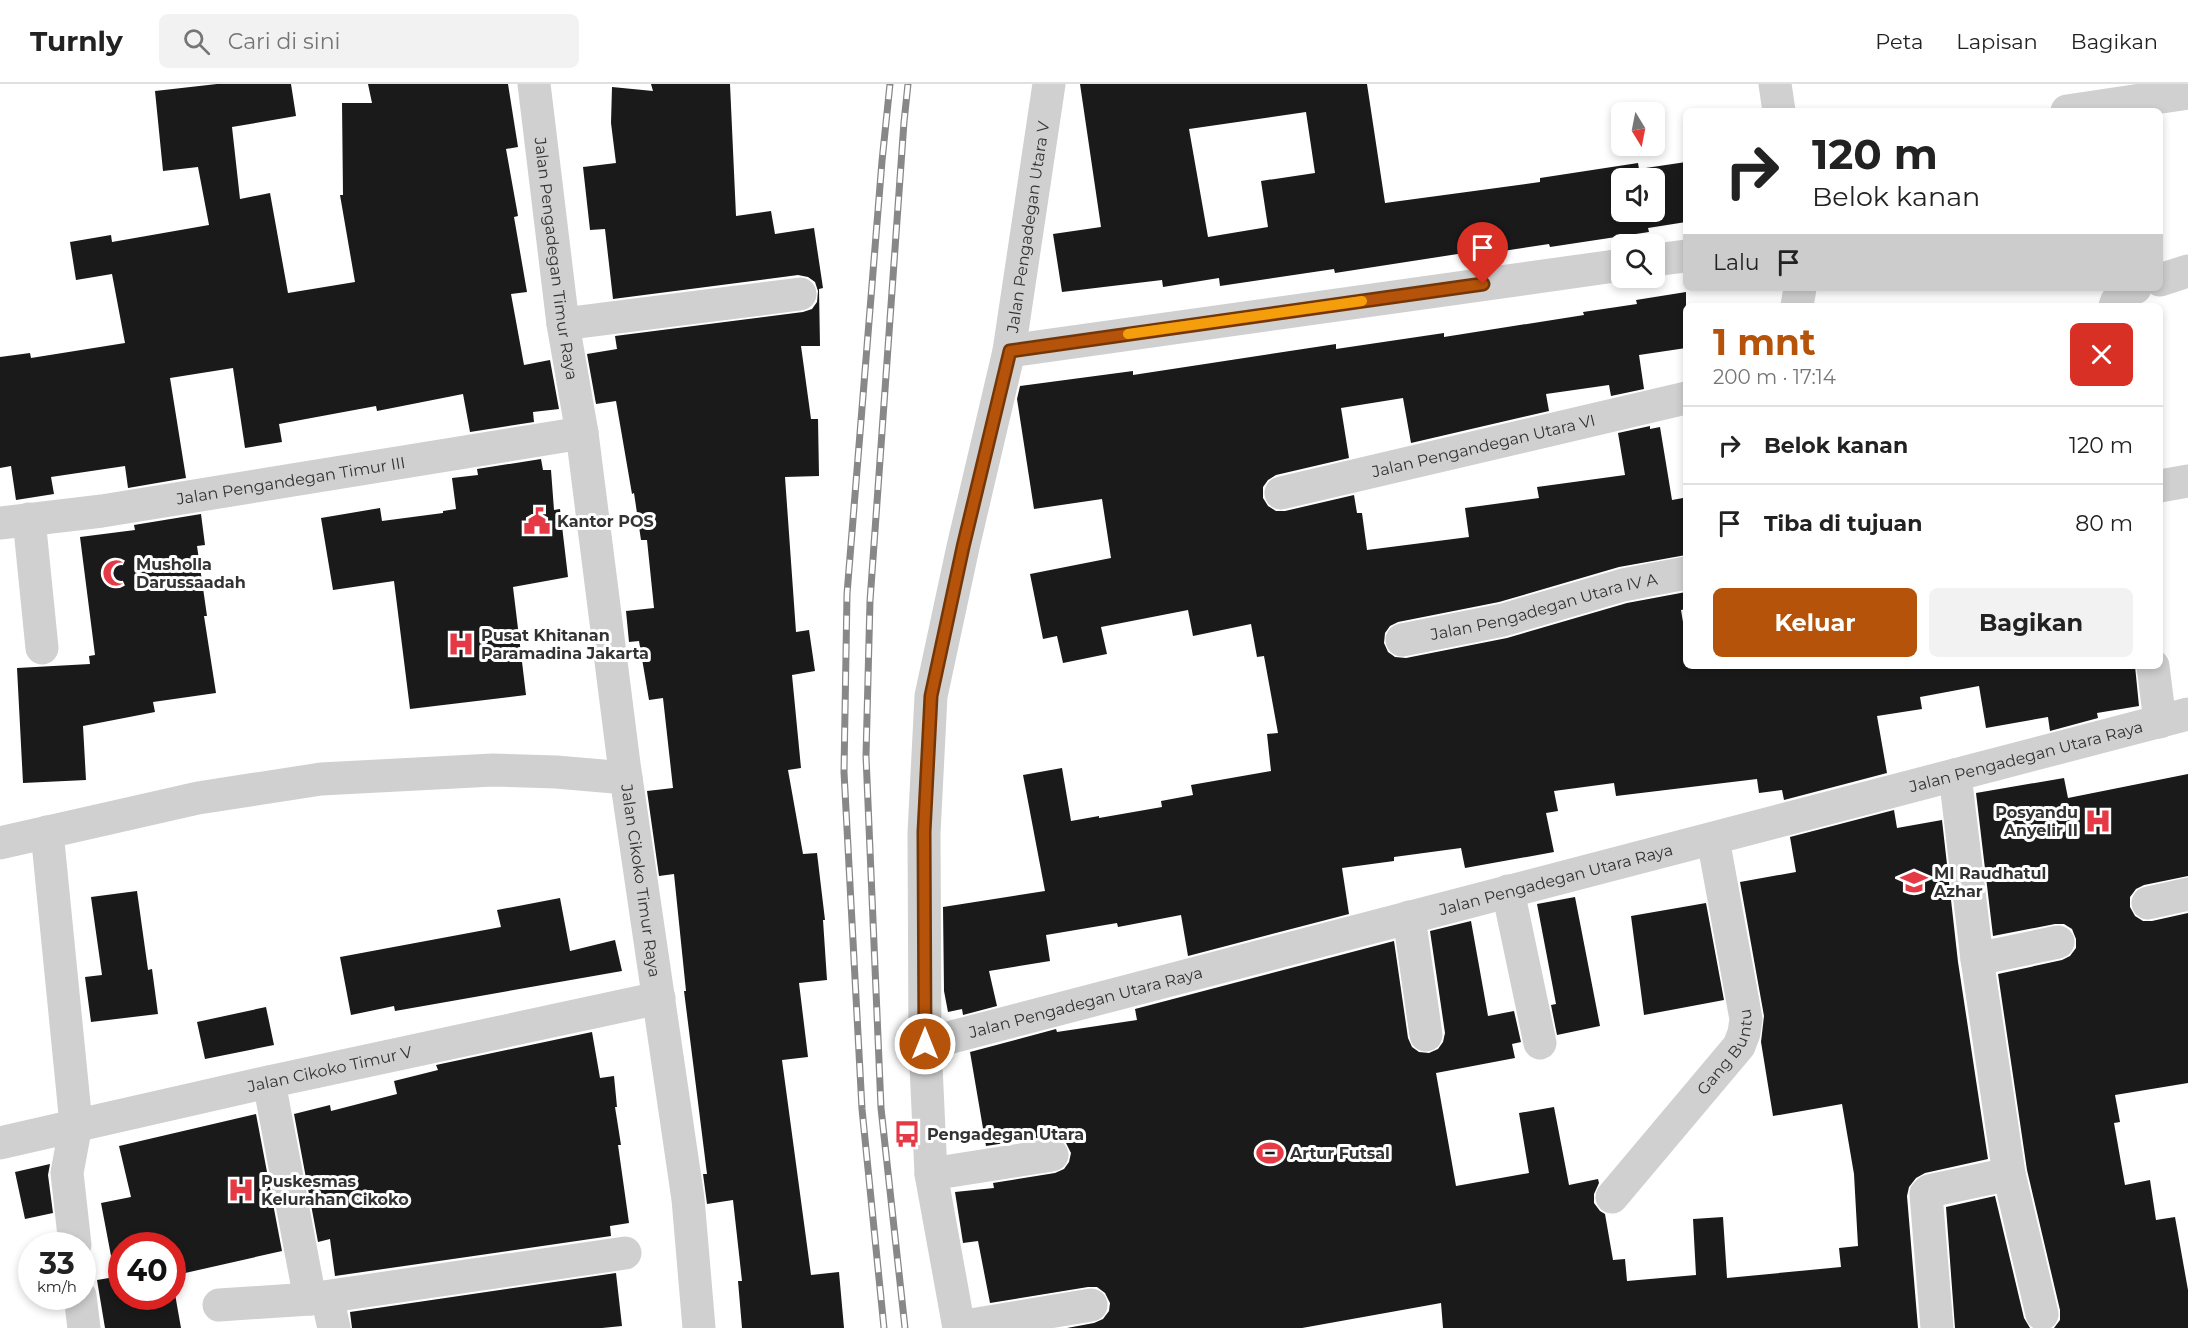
<!DOCTYPE html>
<html lang="id">
<meta charset="utf-8">
<style>
:root{--surface:#fff;--page:#f2f2f2;--text:#222;--muted:#767676;--line:#e0e0e0;--accent:#b45309}
body{margin:0;font-family:Montserrat,sans-serif;background:var(--page);color:var(--text);height:100vh;display:flex;flex-direction:column;font-size:22px;white-space:nowrap}
*{box-sizing:border-box;margin:0}
p{font-size:20px;color:var(--muted)}
.icon{flex:none;width:33px;height:33px;fill:none;stroke:currentColor;stroke-width:2;stroke-linecap:round;stroke-linejoin:round}
.map{position:relative;flex:1;overflow:hidden}
.drawer{position:absolute;left:1683px;top:219px;width:480px;height:366px;display:flex;flex-direction:column;background:var(--surface);border-radius:9px;box-shadow:0 3px 9px #0003}
.drawer>*{flex:none}
.guide{position:absolute;left:1683px;top:24px;width:480px;height:183px;border-radius:9px;box-shadow:0 3px 9px #0003;background:#fff;color:var(--text);overflow:hidden}
.needle{width:39px;rotate:170deg}
.tools{position:absolute;left:1611px;top:18px;display:grid;gap:12px}
.tools a{display:grid;place-items:center;width:54px;height:54px;border-radius:9px;background:var(--surface);box-shadow:0 3px 9px #0003;font-size:30px}
.speed{position:absolute;left:18px;top:1148px;display:flex;gap:12px;font-size:30px;font-weight:700;text-align:center}
.speed>*{display:grid;place-content:center;width:78px;height:78px;border-radius:50%;background:var(--surface);box-shadow:0 3px 9px #0003;line-height:1}
.speed small{font-size:15px;font-weight:400}
.speed .limit{border:9px solid #d22;background:#fff;color:#111}
.pin{position:absolute;display:grid;place-items:center;width:51px;height:51px;color:#fff;margin:-62px -26px;border-radius:50% 50% 50% 0;rotate:-45deg;box-shadow:0 0 6px #0007}
.pin .icon{rotate:45deg}
.me{position:absolute;width:66px;margin:-33px;rotate:0deg;stroke-linejoin:round;filter:drop-shadow(0 0 4px #0008)}
.turn{display:flex;align-items:center;gap:21px;height:126px;padding:0 30px;font-size:27px}
.turn .icon{width:78px;height:78px;stroke-width:2.5}
.turn b{display:block;font-size:42px;line-height:51px}
.then{display:flex;align-items:center;height:57px;padding:0 30px;background:#0003;gap:12px;font-size:22px}
.round{display:grid;place-items:center;flex:none;width:63px;height:63px;border-radius:9px;background:var(--page)}
.overview{display:flex;align-items:center;justify-content:space-between;height:102px;padding:0 30px}
h1{font-size:36px;font-weight:700;line-height:45px;color:var(--accent)}
.primary-button{display:flex;gap:12px;margin-top:auto;padding:12px 30px}
.primary-button a{flex:1;height:69px;border-radius:9px;background:var(--accent);color:#fff;font-size:24px;font-weight:700;line-height:69px;text-align:center}
.primary-button a+a{background:var(--page);color:var(--text)}
ul{padding:0;list-style:none}
li{display:flex;align-items:center;gap:18px;height:78px;padding:0 30px;border-top:2px solid var(--line)}
li div{flex:1}
li b{display:block;font-size:22px}
li em{font-style:normal}
header{display:flex;align-items:center;gap:36px;box-sizing:border-box;height:84px;padding:0 30px;background:var(--surface);border-bottom:2px solid var(--line)}
header strong{font-size:28px}
nav{display:flex;gap:33px;margin-inline-start:auto;font-size:21px}
.search{width:420px;height:54px;background:var(--page);display:flex;align-items:center;gap:15px;box-sizing:border-box;padding:0 21px;border-radius:9px;color:var(--muted);font-size:22px}
.map>svg:first-child{display:block}
.building{fill:#1a1a1a;fill-rule:evenodd}
.lines{fill:none;stroke-linecap:round;stroke-linejoin:round}
.minor{stroke:#d0d0d0;stroke-width:33}
.rail-casing{stroke:#888;stroke-width:7}
.rail{stroke:#fff;stroke-width:4.5;stroke-dasharray:14;stroke-linecap:butt}
.route-casing{stroke:#753606;stroke-width:15}
.route{stroke:#b45309;stroke-width:10}
.slow{stroke:#f59e0b;stroke-width:10}
.labels{text-anchor:middle;stroke-width:6;stroke-linejoin:round;paint-order:stroke}
.street-label{font-size:16px;fill:#333;stroke:#fff}
.poi-label{font-size:16px;font-weight:bold;fill:#333;stroke:#fff;text-anchor:start}
</style>
<header>
<strong>Turnly</strong>
<div class="search"><svg class="icon" aria-label="search" viewBox="0 0 24 24"><circle cx="10" cy="10" r="6"/><path d="M15 15l6 6"/></svg>Cari di sini</div>
<nav><a>Peta</a><a>Lapisan</a><a>Bagikan</a></nav>
</header>
<div class="map">
<svg width="2188" height="1244" viewBox="0 0 2188 1244">
<rect width="100%" height="100%" fill="#fff"/>
<!-- building -->
<path class="building" d="M217 0H291L296 32 232 43 240 115 270 109 288 209 355 198 340 111H343L342 19H372L368 0H508L518 63 506 65 518 132 514 133 527 208 511 210 524 281 550 276 559 325 533 328 534 338 470 348 463 310 377 327 376 322 279 340 282 358 245 364 233 284 170 294 186 394 128 404 125 382 51 393 54 410 16 416 11 382 0 384V273L30 269 31 274 125 259 112 190 76 196 70 158 111 151 112 158 209 141 198 83 163 87 155 7Z
M651 0H730L736 132 771 127 775 150 814 144 823 204 819 205 820 262H801L811 335H818L819 392 785 393 796 548 809 546 815 587 792 591 801 684 788 686 803 770 817 769 825 836H823L827 896 799 899 808 973 782 976 811 1191 839 1188 844 1244H742L738 1197H742L733 1116 707 1120 703 1090H707L684 907H686L674 790 659 792 647 707 673 704 663 614 649 616 639 557 629 558 626 527 654 524 647 456H641L634 409 632 410 616 317 596 320 587 270 617 265 615 252 803 228 812 225 817 218 818 207 815 198 808 193 798 191 613 215 605 145 590 146 583 83 616 79 611 39 612 3 653 7Z
M1080 0H1367L1385 119 1540 98V94L1638 79 1639 85 1686 78V138L1648 144 1649 148 1550 163 1549 160 1490 169V165L1335 189 1334 185 1220 202 1219 194 1163 203 1162 196 1062 208 1053 150 1101 143ZM1306 28 1315 89 1261 97 1268 143 1208 153 1189 45ZM1622 94H1654V128H1622Z
M1686 208V264L1639 271 1644 305 1611 312 1609 301 1546 310 1549 327 1411 359 1403 314 1341 324 1349 374 1276 391 1268 396 1263 403V414L1268 422 1276 427H1285L1354 411 1357 429H1362L1367 466 1469 453 1465 424 1539 414 1537 403 1625 391 1618 349 1650 342V345L1660 343 1672 416 1683 414 1686 435V471L1619 483 1499 518 1398 538 1390 542 1385 549 1384 559 1388 568 1395 573 1406 574 1507 554 1627 519 1686 508V525L1681 526 1686 556V582H2135L2139 622 2097 629 2098 634 2050 647 2048 633 1986 644 1979 602 1920 613 1922 625 1877 632 1887 689 1784 716 1782 706 1759 709 1757 695 1616 712 1614 699 1554 707 1558 727 1546 729 1554 768 1465 784 1461 764 1394 773V777L1342 784 1349 830 1188 872 1181 831 1118 843 1117 839 1046 851 1050 877 989 887 997 922 963 931 962 925 948 928 944 907 943 823 1045 807 1023 691 1062 684 1071 737 1099 732V734L1162 723 1161 717 1193 711 1191 701 1271 687 1267 650 1278 649 1264 572 1257 573 1251 540 1193 552 1188 526 1101 543 1107 570 1063 579 1057 552 1043 555 1030 490 1111 474 1102 415 1034 425 1017 315 1020 302 1133 287V291L1336 260V265L1444 249V253L1584 231 1583 228 1637 220 1636 216Z
M541 375 543 386H551L554 426 560 425 568 493 513 503 526 611 410 625 394 497 333 506 321 434 380 424 382 437 443 429V427L456 425 452 394 478 391 477 385Z
M201 430 205 461 197 462 207 532H204L216 609 153 618 155 628 83 642 86 696 23 699 17 584 90 580 89 572 95 571 80 453 135 446 134 441Z
M2188 690V792L2144 801 2136 805 2130 813V823L2135 832 2143 837H2152L2188 829V999L2115 1011 2120 1038 2114 1039 2125 1101 2150 1096 2156 1136 2175 1133 2188 1206V1244H2054L2060 1236V1226L2027 1086 1998 890 2062 876 2070 872 2076 864V855L2072 845 2064 840H2055L1993 852 1976 709 2064 694 2068 714Z
M1894 726 1897 744 1942 736 1958 878 1988 1075 1925 1089 1916 1094 1909 1103 1907 1112 1918 1244H1443L1441 1219 1302 1244H1067L1094 1239 1103 1235 1109 1227 1110 1219 1105 1209 1097 1203H1088L990 1219 978 1157 963 1159 955 1108 994 1104 993 1099 1055 1089 1064 1085 1069 1078 1071 1069 1066 1059 1058 1053 1050 1052 986 1062 970 968 1056 945 1057 948 1137 936 1135 925 1394 857 1408 954 1412 963 1419 968 1429 969 1438 965 1443 958 1445 949 1430 847 1471 837 1488 932 1514 927 1521 958 1512 960 1515 974 1436 989 1456 1102 1529 1089 1519 1029 1554 1023 1569 1101 1598 1095 1599 1099 1594 1110V1119L1600 1127 1605 1130 1613 1176 1625 1175 1627 1197 1696 1191 1693 1135 1723 1133 1727 1194 1841 1183 1839 1164 1858 1162 1854 1090 1842 1020 1773 1032 1761 958 1764 932 1740 798 1796 788 1790 753Z
M137 807 148 886 152 885 158 930 91 938 85 893 102 891 91 813Z
M1575 813 1600 942 1557 951 1551 921 1556 920 1537 820Z
M560 814 570 867 615 856 622 887 395 927 394 922 351 931 340 873 501 843 497 826Z
M1706 819 1724 916 1644 931 1631 832Z
M266 923 274 961 205 975 197 938Z
M592 948 600 994 614 992 617 1023H615L621 1061H618L629 1139 610 1142 611 1152 335 1192 330 1155 318 1158 294 1030 330 1021 331 1027 397 1010 394 997 438 986 436 981Z
M256 1030 282 1167 172 1192V1161H122V1212H172V1193L181 1244H105L97 1196 115 1193 101 1119 131 1113 119 1062Z
M50 1080 48 1091 53 1129 25 1135 15 1088Z
M1995 1112 2024 1234 2030 1244H1955L1946 1123Z
M616 1189 622 1242 602 1244H352L350 1228Z"/>
<g class="lines">
<!-- minor -->
<g class="minor">
<path id="s1" d="M534 0 563 240 582 349 624 680 688 1115 699 1244"/>
<path d="M1775 0 1779 27"/>
<path d="M2067 27 2188 9"/>
<path d="M1654 176 1686 172"/>
<path d="M2160 196 2188 187"/>
<path d="M1797 222 1800 204"/>
<path d="M2115 222C2119 210 2123 208 2135 204"/>
<path d="M563 240 800 210"/>
<path d="M1009 267 1622 181"/>
<path d="M2160 402 2188 397"/>
<path id="s2" d="M1281 409 1686 314"/>
<path d="M29 435 42 564"/>
<path id="s3" d="M0 439 102 427 582 349"/>
<path id="s4" d="M1402 556 1503 536 1623 501 1686 489"/>
<path d="M2153 582 2160 638"/>
<path d="M47 748 76 1040 67 1089 75 1161"/>
<path d="M0 759 198 714 321 695 493 686 556 688 626 694"/>
<path d="M1508 807 1540 959"/>
<path d="M2148 819 2188 810"/>
<path d="M1409 833 1426 951"/>
<path d="M1977 875 2058 858"/>
<path id="s5" d="M925 960 2188 630"/>
<path d="M269 998 310 1215"/>
<path id="s6" d="M0 1059 259 1000 659 914"/>
<path d="M931 1090 1052 1071"/>
<path d="M2009 1090 2042 1230"/>
<path id="s7" d="M1612 1113 1739 962 1744 949 1746 935 1713 755"/>
<path d="M80 1212 84 1244"/>
<path d="M327 1213 334 1244"/>
<path d="M219 1221 310 1215 625 1169"/>
<path d="M959 1243 1091 1221"/>
<path id="s8" d="M959 1244 931 1090 925 960 924 749 931 612 963 463 1009 267 1049 0"/>
<path d="M1937 1244 1926 1110 1929 1107 2009 1090 1977 875 1955 691"/>
</g>
<defs>
<path id="rail" d="M884 1244 862 1025 844 688 847 510 882 77 890 0
M905 1244 881 1024 866 672 870 517 904 38 908 0"/>
</defs>
<!-- rail casing -->
<use href="#rail" class="rail-casing"/>
<!-- rail -->
<use href="#rail" class="rail"/>
</g>
<g class="lines">
<defs>
<path id="route" d="M925 960 924 748 931 612 963 463 1010 267 1483 200"/>
</defs>
<!-- route casing -->
<use href="#route" class="route-casing"/>
<!-- route -->
<use href="#route" class="route"/>
<!-- slow -->
<path class="slow" d="M1128 250 1362 217"/>
</g>
<!-- icons -->
<defs>
<symbol id="civic-bare" viewBox="-9 -9 18 18"><path d="M-.6-6.5H3V-4.5H.6V-3L4-1V1h2V6H-6V1h2V-1L-.6-3ZM-1.2 2.5V6h2.4V2.5Z" fill="#e63946" stroke="#fff" stroke-width="2.5" paint-order="stroke"/></symbol>
<symbol id="mosque-bare" viewBox="-9 -9 18 18"><path d="M3.5-4.9A6 6 0 1 0 3.5 4.9A5 5 0 1 1 3.5-4.9Z" fill="#e63946" stroke="#fff" stroke-width="2.5" paint-order="stroke"/></symbol>
<symbol id="hospital-bare" viewBox="-9 -9 18 18"><path d="M-5-5h3v3.5h4V-5h3V5h-3V1.5h-4V5h-3Z" fill="#e63946" stroke="#fff" stroke-width="2.5" paint-order="stroke"/></symbol>
<symbol id="school-bare" viewBox="-9 -9 18 18"><path d="M0-5L7-2L0 1L-7-2ZM-4 1L0 2.5L4 1V4Q0 6-4 4Z" fill="#e63946" stroke="#fff" stroke-width="2.5" paint-order="stroke"/></symbol>
<symbol id="bus-bare" viewBox="-9 -9 18 18"><path d="M-5-6H5V4H4V6H2V4H-2V6H-4V4H-5ZM-3.5-4V0h7V-4ZM-3.5 1.2v1.5H-2V1.2ZM2 1.2v1.5H3.5V1.2Z" fill="#e63946" stroke="#fff" stroke-width="2.5" paint-order="stroke"/></symbol>
<symbol id="stadium-bare" viewBox="-9 -9 18 18"><path d="M0-5a6.5 5 0 1 0 0 10a6.5 5 0 1 0 0-10ZM-3.5-1.8h7v3.6h-7Z" fill="#e63946" stroke="#fff" stroke-width="2.5" paint-order="stroke"/></symbol>
</defs>
<g fill-rule="evenodd">
<use href="#civic-bare" x="518" y="418" width="38" height="38"/>
<use href="#mosque-bare" x="97" y="470" width="38" height="38"/>
<use href="#hospital-bare" x="442" y="541" width="38" height="38"/>
<use href="#hospital-bare" x="2079" y="718" width="38" height="38"/>
<use href="#school-bare" x="1895" y="779" width="38" height="38"/>
<use href="#bus-bare" x="888" y="1031" width="38" height="38"/>
<use href="#stadium-bare" x="1251" y="1050" width="38" height="38"/>
<use href="#hospital-bare" x="222" y="1087" width="38" height="38"/>
</g>
<g class="labels">
<!-- street labels -->
<g class="street-label">
<text dy="6" stroke="none"><textPath href="#s8" startOffset="1114">Jalan Pengadegan Utara V</textPath></text>
<text dy="6" stroke="none"><textPath href="#s1" startOffset="176">Jalan Pengadegan Timur Raya</textPath></text>
<text dy="6" stroke="none"><textPath href="#s2" startOffset="208">Jalan Pengandegan Utara VI</textPath></text>
<text dy="6" stroke="none"><textPath href="#s3" startOffset="294">Jalan Pengandegan Timur III</textPath></text>
<text dy="6" stroke="none"><textPath href="#s4" startOffset="146">Jalan Pengadegan Utara IV A</textPath></text>
<text dy="6" stroke="none"><textPath href="#s5" startOffset="1138">Jalan Pengadegan Utara Raya</textPath></text>
<text dy="6" stroke="none"><textPath href="#s5" startOffset="652">Jalan Pengadegan Utara Raya</textPath></text>
<text dy="6" stroke="none"><textPath href="#s1" startOffset="804">Jalan Cikoko Timur Raya</textPath></text>
<text dy="6" stroke="none"><textPath href="#s5" startOffset="166">Jalan Pengadegan Utara Raya</textPath></text>
<text dy="6" stroke="none"><textPath href="#s7" startOffset="186">Gang Buntu</textPath></text>
<text dy="6" stroke="none"><textPath href="#s6" startOffset="338">Jalan Cikoko Timur V</textPath></text>
</g>
<!-- poi labels -->
<g class="poi-label">
<text x="557" y="443">Kantor POS</text>
<text x="136" y="486">Musholla<tspan x="136" dy="18">Darussaadah</tspan></text>
<text x="481" y="557">Pusat Khitanan<tspan x="481" dy="18">Paramadina Jakarta</tspan></text>
<text x="2078" y="734" text-anchor="end">Posyandu<tspan x="2078" dy="18">Anyelir II</tspan></text>
<text x="1934" y="795">MI Raudhatul<tspan x="1934" dy="18">Azhar</tspan></text>
<text x="927" y="1056">Pengadegan Utara</text>
<text x="1290" y="1075">Artur Futsal</text>
<text x="261" y="1103">Puskesmas<tspan x="261" dy="18">Kelurahan Cikoko</tspan></text>
</g>
</g>
</svg>
<div class="tools">
<a><svg class="needle" viewBox="-14 -14 28 28"><path d="M0-13l5 13h-10z" fill="#e53935"/><path d="M0 13l5-13h-10z" fill="#767676"/></svg></a>
<a><svg class="icon" aria-label="sound" viewBox="0 0 24 24"><path d="M4 9h4l5-4v14l-5-4H4zM17 9q2 3 0 6"/></svg></a>
<a><svg class="icon" aria-label="search" viewBox="0 0 24 24"><circle cx="10" cy="10" r="6"/><path d="M15 15l6 6"/></svg></a>
</div>
<div class="speed"><div>33<small>km/h</small></div><div class="limit">40</div></div>
<div class="pin" style="left:1483px;top:200px;background:#d93025"><svg class="icon" aria-label="arrive" viewBox="0 0 24 24"><path d="M6 21V4h12l-3 4 3 4H6"/></svg></div>
<svg class="me" style="left:925px;top:960px" viewBox="-20 -20 40 40"><circle r="17" fill="#b45309" stroke="#fff" stroke-width="3"/><path d="M0-11L8 9 0 5-8 9z" fill="#fff"/></svg>
<div class="guide">
<div class="turn"><svg class="icon" aria-label="right" viewBox="0 0 24 24"><path d="M7 20v-9h11M14 6l5 5-5 5"/></svg><div><b>120 m</b>Belok kanan</div></div>
<div class="then">Lalu<svg class="icon" aria-label="arrive" viewBox="0 0 24 24"><path d="M6 21V4h12l-3 4 3 4H6"/></svg></div>
</div>
<section class="drawer">
<div class="overview"><div><h1>1 mnt</h1><p>200 m · 17:14</p></div><a class="round" style="background:#d93025;color:#fff"><svg class="icon" aria-label="close" viewBox="0 0 24 24"><path d="M6 6l12 12M18 6L6 18"/></svg></a></div>
<ul>
<li><svg class="icon" aria-label="right" viewBox="0 0 24 24"><path d="M7 20v-9h11M14 6l5 5-5 5"/></svg><div><b>Belok kanan</b></div><em>120 m</em></li>
<li><svg class="icon" aria-label="arrive" viewBox="0 0 24 24"><path d="M6 21V4h12l-3 4 3 4H6"/></svg><div><b>Tiba di tujuan</b></div><em>80 m</em></li>
</ul>
<div class="primary-button"><a>Keluar</a><a>Bagikan</a></div>
</section>
</div>
